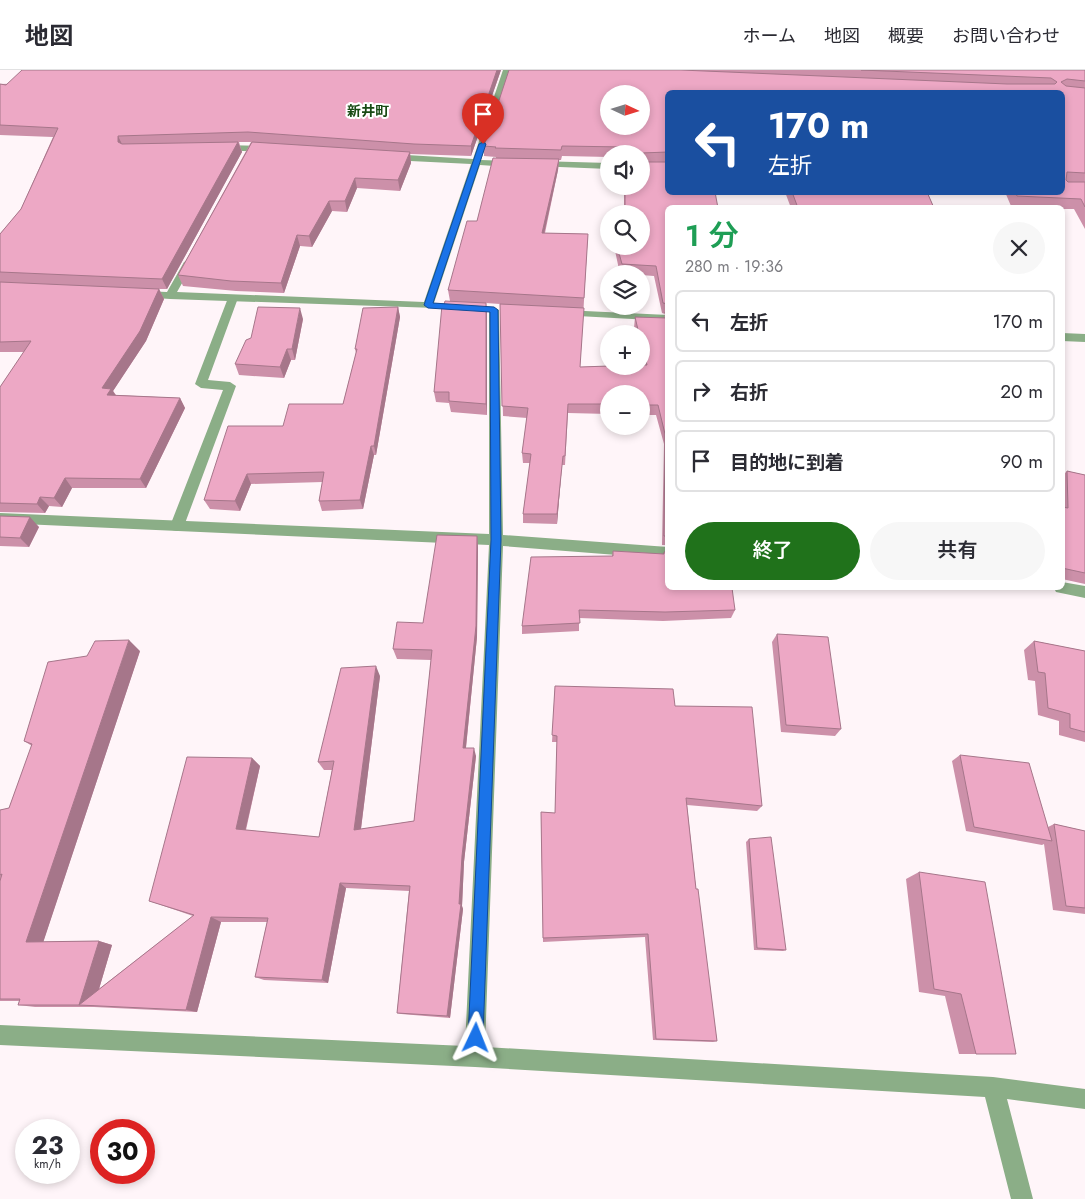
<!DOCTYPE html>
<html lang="ja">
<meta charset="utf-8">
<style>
:root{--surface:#fff;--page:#f7f7f7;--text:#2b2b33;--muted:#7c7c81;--line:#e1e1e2;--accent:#20721b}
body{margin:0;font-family:Jost,"Noto Sans JP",sans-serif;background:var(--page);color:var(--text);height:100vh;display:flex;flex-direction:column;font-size:19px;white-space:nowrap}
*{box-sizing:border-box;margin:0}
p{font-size:16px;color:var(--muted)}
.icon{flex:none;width:28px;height:28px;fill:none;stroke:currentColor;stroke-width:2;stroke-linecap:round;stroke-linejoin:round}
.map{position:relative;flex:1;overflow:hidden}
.side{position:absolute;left:665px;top:135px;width:400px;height:385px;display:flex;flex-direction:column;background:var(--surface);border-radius:8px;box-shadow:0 2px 8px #0003}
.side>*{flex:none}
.hud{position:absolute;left:665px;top:20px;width:400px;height:105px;border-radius:8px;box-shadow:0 2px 8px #0003;background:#1a4fa0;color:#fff;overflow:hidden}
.needle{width:32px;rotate:94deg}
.controls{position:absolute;left:600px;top:15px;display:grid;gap:10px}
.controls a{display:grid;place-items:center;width:50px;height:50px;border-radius:50%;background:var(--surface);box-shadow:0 2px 8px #0003;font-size:25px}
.speed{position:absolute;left:15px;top:1049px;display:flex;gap:10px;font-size:25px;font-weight:700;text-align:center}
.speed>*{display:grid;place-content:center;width:65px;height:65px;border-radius:50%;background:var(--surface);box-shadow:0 2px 8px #0003;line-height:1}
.speed small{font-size:12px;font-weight:400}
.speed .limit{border:8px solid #d22;background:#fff;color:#111}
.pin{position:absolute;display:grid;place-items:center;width:42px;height:42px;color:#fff;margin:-51px -21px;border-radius:50% 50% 50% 0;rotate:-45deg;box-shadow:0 0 5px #0007}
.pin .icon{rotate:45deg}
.me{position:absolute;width:55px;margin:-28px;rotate:2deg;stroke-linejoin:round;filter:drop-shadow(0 0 4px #0008)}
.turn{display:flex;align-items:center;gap:18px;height:105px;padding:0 20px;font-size:22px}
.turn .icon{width:65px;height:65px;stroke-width:2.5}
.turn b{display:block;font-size:35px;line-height:42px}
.round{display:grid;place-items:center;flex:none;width:52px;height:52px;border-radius:26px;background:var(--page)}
.overview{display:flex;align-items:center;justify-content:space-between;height:85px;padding:0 20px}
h1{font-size:30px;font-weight:600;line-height:38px;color:#1e9e55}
.action{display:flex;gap:10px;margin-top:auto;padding:10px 20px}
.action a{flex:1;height:58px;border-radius:30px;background:var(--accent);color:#fff;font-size:20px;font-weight:600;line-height:58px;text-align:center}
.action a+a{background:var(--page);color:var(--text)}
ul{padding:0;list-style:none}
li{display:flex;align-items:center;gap:15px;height:62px;margin:0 10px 8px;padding:0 10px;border:2px solid var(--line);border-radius:8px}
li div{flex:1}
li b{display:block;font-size:19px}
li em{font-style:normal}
header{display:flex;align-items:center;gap:30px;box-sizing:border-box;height:70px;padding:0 25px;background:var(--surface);border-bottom:1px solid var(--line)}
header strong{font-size:24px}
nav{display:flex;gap:28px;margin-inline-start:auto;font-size:18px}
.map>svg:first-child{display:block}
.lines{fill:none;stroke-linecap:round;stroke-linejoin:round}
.lane{fill:#8bae87;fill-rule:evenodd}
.street{fill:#8bae87;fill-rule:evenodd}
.wall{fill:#cc90a9;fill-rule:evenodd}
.shaded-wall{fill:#a6768a}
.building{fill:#eda8c5;stroke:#a6768a;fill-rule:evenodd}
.route{fill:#1a73e8;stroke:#114b97}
.labels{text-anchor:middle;stroke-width:4;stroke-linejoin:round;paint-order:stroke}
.far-quarter-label{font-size:14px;font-weight:bold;fill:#184a14;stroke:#fff}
</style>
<header>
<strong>地図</strong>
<nav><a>ホーム</a><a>地図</a><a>概要</a><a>お問い合わせ</a></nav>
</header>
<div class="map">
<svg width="1085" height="1129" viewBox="0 0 1085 1129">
<rect width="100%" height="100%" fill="#fff5f9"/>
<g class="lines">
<!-- lane -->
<path class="lane" d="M233 225 238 228 208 310 230 312 236 316 184 456 182 460 177 461 172 460 170 456 223 320 201 318 195 314 228 228Z"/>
<!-- street -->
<path class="street" d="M503 0H511L481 90 512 91 517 94 512 97 480 95 434 233 461 234 465 235 466 237 465 239 170 229 142 227 137 224 142 221 167 222 184 192 189 189 194 192 177 222 424 232 471 94 390 90 386 87 390 84 473 89Z
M221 75 268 76 272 79 268 82 218 80V76Z
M538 91 609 93V99L535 96V92Z
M494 237 499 240 503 465 668 477V489L503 476 485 977 993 1007 1085 1019V1039L1007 1029 1033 1129H1011L985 1027 475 997 0 975V955L465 976 489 475 0 453V443L489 464V240Z
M564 240 668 245V251L560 245 559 243 560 241Z
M1062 263 1085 264V272L1062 271Z
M1062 512 1085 516V528L1056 522 1054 518H1062Z"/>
</g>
<!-- wall -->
<path class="wall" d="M501 0 471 86 410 84 411 93 400 121 357 118 347 142 332 141 312 177 300 176 284 223 236 221 183 216 178 205 251 72H239L242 82 167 219H159L164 229 146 271 113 321 116 325 180 328 185 338 146 418H72L62 437 49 436 45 443 0 442V317L24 282H0V164L21 139 53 67 0 65V14Z
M509 0H1085V159L1074 139H1062V138L1011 136 1005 122H1062V22H668V475H662L664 374 656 345H641V324H609V344L568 343 565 395H562L557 454 523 453V444L530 393H523L522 383 527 348 503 346 500 234 486 233 487 244V345L451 342 449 333 436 332 434 322 444 235 450 231 448 220 477 151 496 88V87L484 86V76ZM609 84H641V116H624V144H641V176H614L620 204H641V205L654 206 662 243 665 244 664 248 635 247 634 258 635 264H641V287L643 295 580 297 588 164 545 163 558 100 559 90H561L562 86 609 87Z
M785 122H927L934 138H791Z
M398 237 400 247 376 385H374L363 439 322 441 319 431 323 412 251 414 240 441 210 439 204 430 283 356 343 334 356 283 355 279Z
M303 249 295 290H291L284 308 239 305 235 294Z
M1067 401 1085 405V514L1062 509V406Z
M0 446 39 457 29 477 0 476Z
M477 466 478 478 477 567 466 678 476 686 464 792 462 836 463 839 450 948 401 944 397 943 409 821 346 818 328 913 264 910 255 907 267 852H221L197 942 94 937H35L18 935 20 931H0V740L9 738 32 676 24 671 140 581 43 872 99 871 112 875 99 919 193 846 161 835 149 831 252 688 260 696 246 760 319 767 332 700H324L318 692 380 606 361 759 414 751 431 590 397 589 393 579 423 553Z
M613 481 664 484V482L735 540 731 548 663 551 579 548V561L522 564V556L612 486Z
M777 564 841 659 835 666 781 662 772 572Z
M1034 571 1085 581V672L1059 665V651L1038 645 1035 611 1028 610 1024 580Z
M555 616 675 636 762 736 757 741 687 735 696 819 717 971 713 972 653 970 645 867 543 872 541 742 555 743 557 672H552Z
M960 685 1048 757 1054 754 1085 761V844L1053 840 1044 774 1042 775 966 761 952 691Z
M749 769 786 880 783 881 754 880 746 772Z
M919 802 1016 984H959L945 926 919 922 906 809Z"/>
<!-- shaded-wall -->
<path class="shaded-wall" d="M497 0H501L471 86V76Z
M118 66 123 76 118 72Z
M238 72 242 82 167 219 162 209Z
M410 82 411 93 400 121 398 110Z
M559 89 558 100 542 173V163Z
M355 108 357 118 347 142 345 131Z
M329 131 332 141 312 177 309 166Z
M297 165 300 176 284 223 281 213Z
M159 219 164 229 146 271 113 321 118 329 114 335 102 318Z
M486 233 487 244V345L486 334Z
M398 237 400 247 376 385 374 376Z
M300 238 303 249 295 290 292 279Z
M287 279 291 290 284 308 280 297Z
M180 328 185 338 146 418 140 409Z
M371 376 374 385 363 439 360 430Z
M563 386 562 395 557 454V444Z
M247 404 251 414 240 441 235 431Z
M65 408 72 418 62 437 54 428Z
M40 427 49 436 45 443 37 434Z
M30 447 39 457 29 477 20 468Z
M477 466 478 478 477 567 465 686 463 678Z
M129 570 140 581 42 876 26 872Z
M376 596 380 606 360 766 354 760Z
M474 678 476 686 464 792 462 836 463 839 450 948 447 946 459 834 462 786Z
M252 688 260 696 244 766 236 759Z
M340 813 346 818 328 913 322 910Z
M211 847 221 852 197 942 186 940Z
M99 871 112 875 94 936 79 935Z"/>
<!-- building -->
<path class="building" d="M22 0H497L471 76 414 74 248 62 118 66V72L122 74 238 72 162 209 0 202V164L21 139 58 58 0 55V14L6 15Z
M509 0H681L1007 14H1055L1057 12 1051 8 861 0H1085V11L1067 9 1061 12 1066 16 1085 18V103L1067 102 1066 110 1068 112H1085V137L1081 129 1017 126 1015 122H1062V22H668V82L641 83V84H625V77L562 76 561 80 495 78 496 77 484 76ZM609 24H641V56H609Z
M252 72 410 82 398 110 355 108 345 131H329L309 166 297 165 281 213 231 211 178 205Z
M493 88 559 89 542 163 588 164 584 228 448 220 467 151H477Z
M641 91 642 92H668V122H715L718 138H668V234L663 233 656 196 622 194 617 176H641V144H625V116H641Z
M792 122H927L934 138H798Z
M0 212 159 219 140 261 102 318 111 319 107 325 180 328 140 409 65 408 54 428 40 427 37 434 0 433V317L31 271 0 272Z
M445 231 486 233V334L449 331V322H434L442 235H444Z
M500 234 584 238 580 297 609 296H641V295H647L641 271V264H639L635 247 667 248 665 242H668V466H664L665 364 658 335H641V324H609V334H568L565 386H563L557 444H523L531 384 522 383 528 338 502 336Z
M258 237 300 238 292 279H287L280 297 235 294 246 270 251 268Z
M398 237 374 376H371L360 430 319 431 324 402 247 404 235 431 204 430 228 356H283L289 334H343L357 279H355L363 238Z
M1067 401 1085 405V503L1062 498V437L1068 438Z
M0 446 30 447 20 468 0 467Z
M437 465 477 466 476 556 463 678H474L462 786 459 834H461L447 946 397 943 410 816 340 813 322 910 255 907 268 848 211 847 186 940 79 935H18L20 929H0V811L2 804 0 805V740L9 738 32 674 24 671 48 592 87 586 95 571 129 570 26 872 99 871 79 935 194 845 149 831 187 687 252 688 236 759 319 767 334 691 318 692 341 598 376 596 354 760 414 751 432 580 393 579 397 552 423 553Z
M613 481 664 484V482H668V518H732L735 540 665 542 579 540 580 553 522 556 531 487 613 486Z
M777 564 828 567 841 659 786 655Z
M1034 571 1085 581V662L1070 658V644L1048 638 1045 603 1038 602Z
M555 616 673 619 675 636 752 637 762 736 686 728 696 819H698L717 971 656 969 648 864 543 868 541 742 555 743 557 666 552 665Z
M960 685 1029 693 1052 771 974 757Z
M1054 754 1085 761V838L1066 836Z
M771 767 786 880 757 878 749 769Z
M919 802 985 812 1016 984H976L961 924 934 919Z"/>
<!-- route -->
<path class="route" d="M483 72 486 74 433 233 494 237 498 240 501 470 483 968 481 973 476 975 470 973 468 968 491 470 490 242 428 238 424 235 479 74Z"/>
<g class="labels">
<!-- far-quarter labels -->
<g class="far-quarter-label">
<text x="368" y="46">新井町</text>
</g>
</g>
</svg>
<div class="controls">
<a><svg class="needle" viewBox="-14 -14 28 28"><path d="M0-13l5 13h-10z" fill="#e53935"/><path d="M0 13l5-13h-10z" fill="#7c7c81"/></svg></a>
<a><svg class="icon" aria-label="sound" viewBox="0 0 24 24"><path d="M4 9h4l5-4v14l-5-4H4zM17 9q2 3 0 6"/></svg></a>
<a><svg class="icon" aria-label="search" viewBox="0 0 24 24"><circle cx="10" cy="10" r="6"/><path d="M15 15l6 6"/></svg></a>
<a><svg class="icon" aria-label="layers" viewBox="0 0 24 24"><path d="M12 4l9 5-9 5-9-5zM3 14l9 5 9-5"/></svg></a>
<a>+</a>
<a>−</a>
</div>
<div class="speed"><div>23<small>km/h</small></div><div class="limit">30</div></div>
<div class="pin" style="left:483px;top:74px;background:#d93025"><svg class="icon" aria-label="arrive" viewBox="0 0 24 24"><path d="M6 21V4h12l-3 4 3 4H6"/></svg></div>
<svg class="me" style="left:476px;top:968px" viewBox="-20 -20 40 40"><path d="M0-17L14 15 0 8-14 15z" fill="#1a73e8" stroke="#fff" stroke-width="4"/></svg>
<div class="hud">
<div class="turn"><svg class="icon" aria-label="left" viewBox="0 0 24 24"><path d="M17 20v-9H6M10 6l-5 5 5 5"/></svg><div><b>170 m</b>左折</div></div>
</div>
<section class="side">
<div class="overview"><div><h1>1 分</h1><p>280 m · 19:36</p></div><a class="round"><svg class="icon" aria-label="close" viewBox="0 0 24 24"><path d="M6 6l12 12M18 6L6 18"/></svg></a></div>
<ul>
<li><svg class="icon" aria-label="left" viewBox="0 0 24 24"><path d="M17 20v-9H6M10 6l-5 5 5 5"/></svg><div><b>左折</b></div><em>170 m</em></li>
<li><svg class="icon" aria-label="right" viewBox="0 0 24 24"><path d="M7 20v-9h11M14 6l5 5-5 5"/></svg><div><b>右折</b></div><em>20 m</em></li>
<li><svg class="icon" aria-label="arrive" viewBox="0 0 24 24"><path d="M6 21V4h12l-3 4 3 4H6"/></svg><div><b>目的地に到着</b></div><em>90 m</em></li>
</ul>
<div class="action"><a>終了</a><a>共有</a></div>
</section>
</div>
